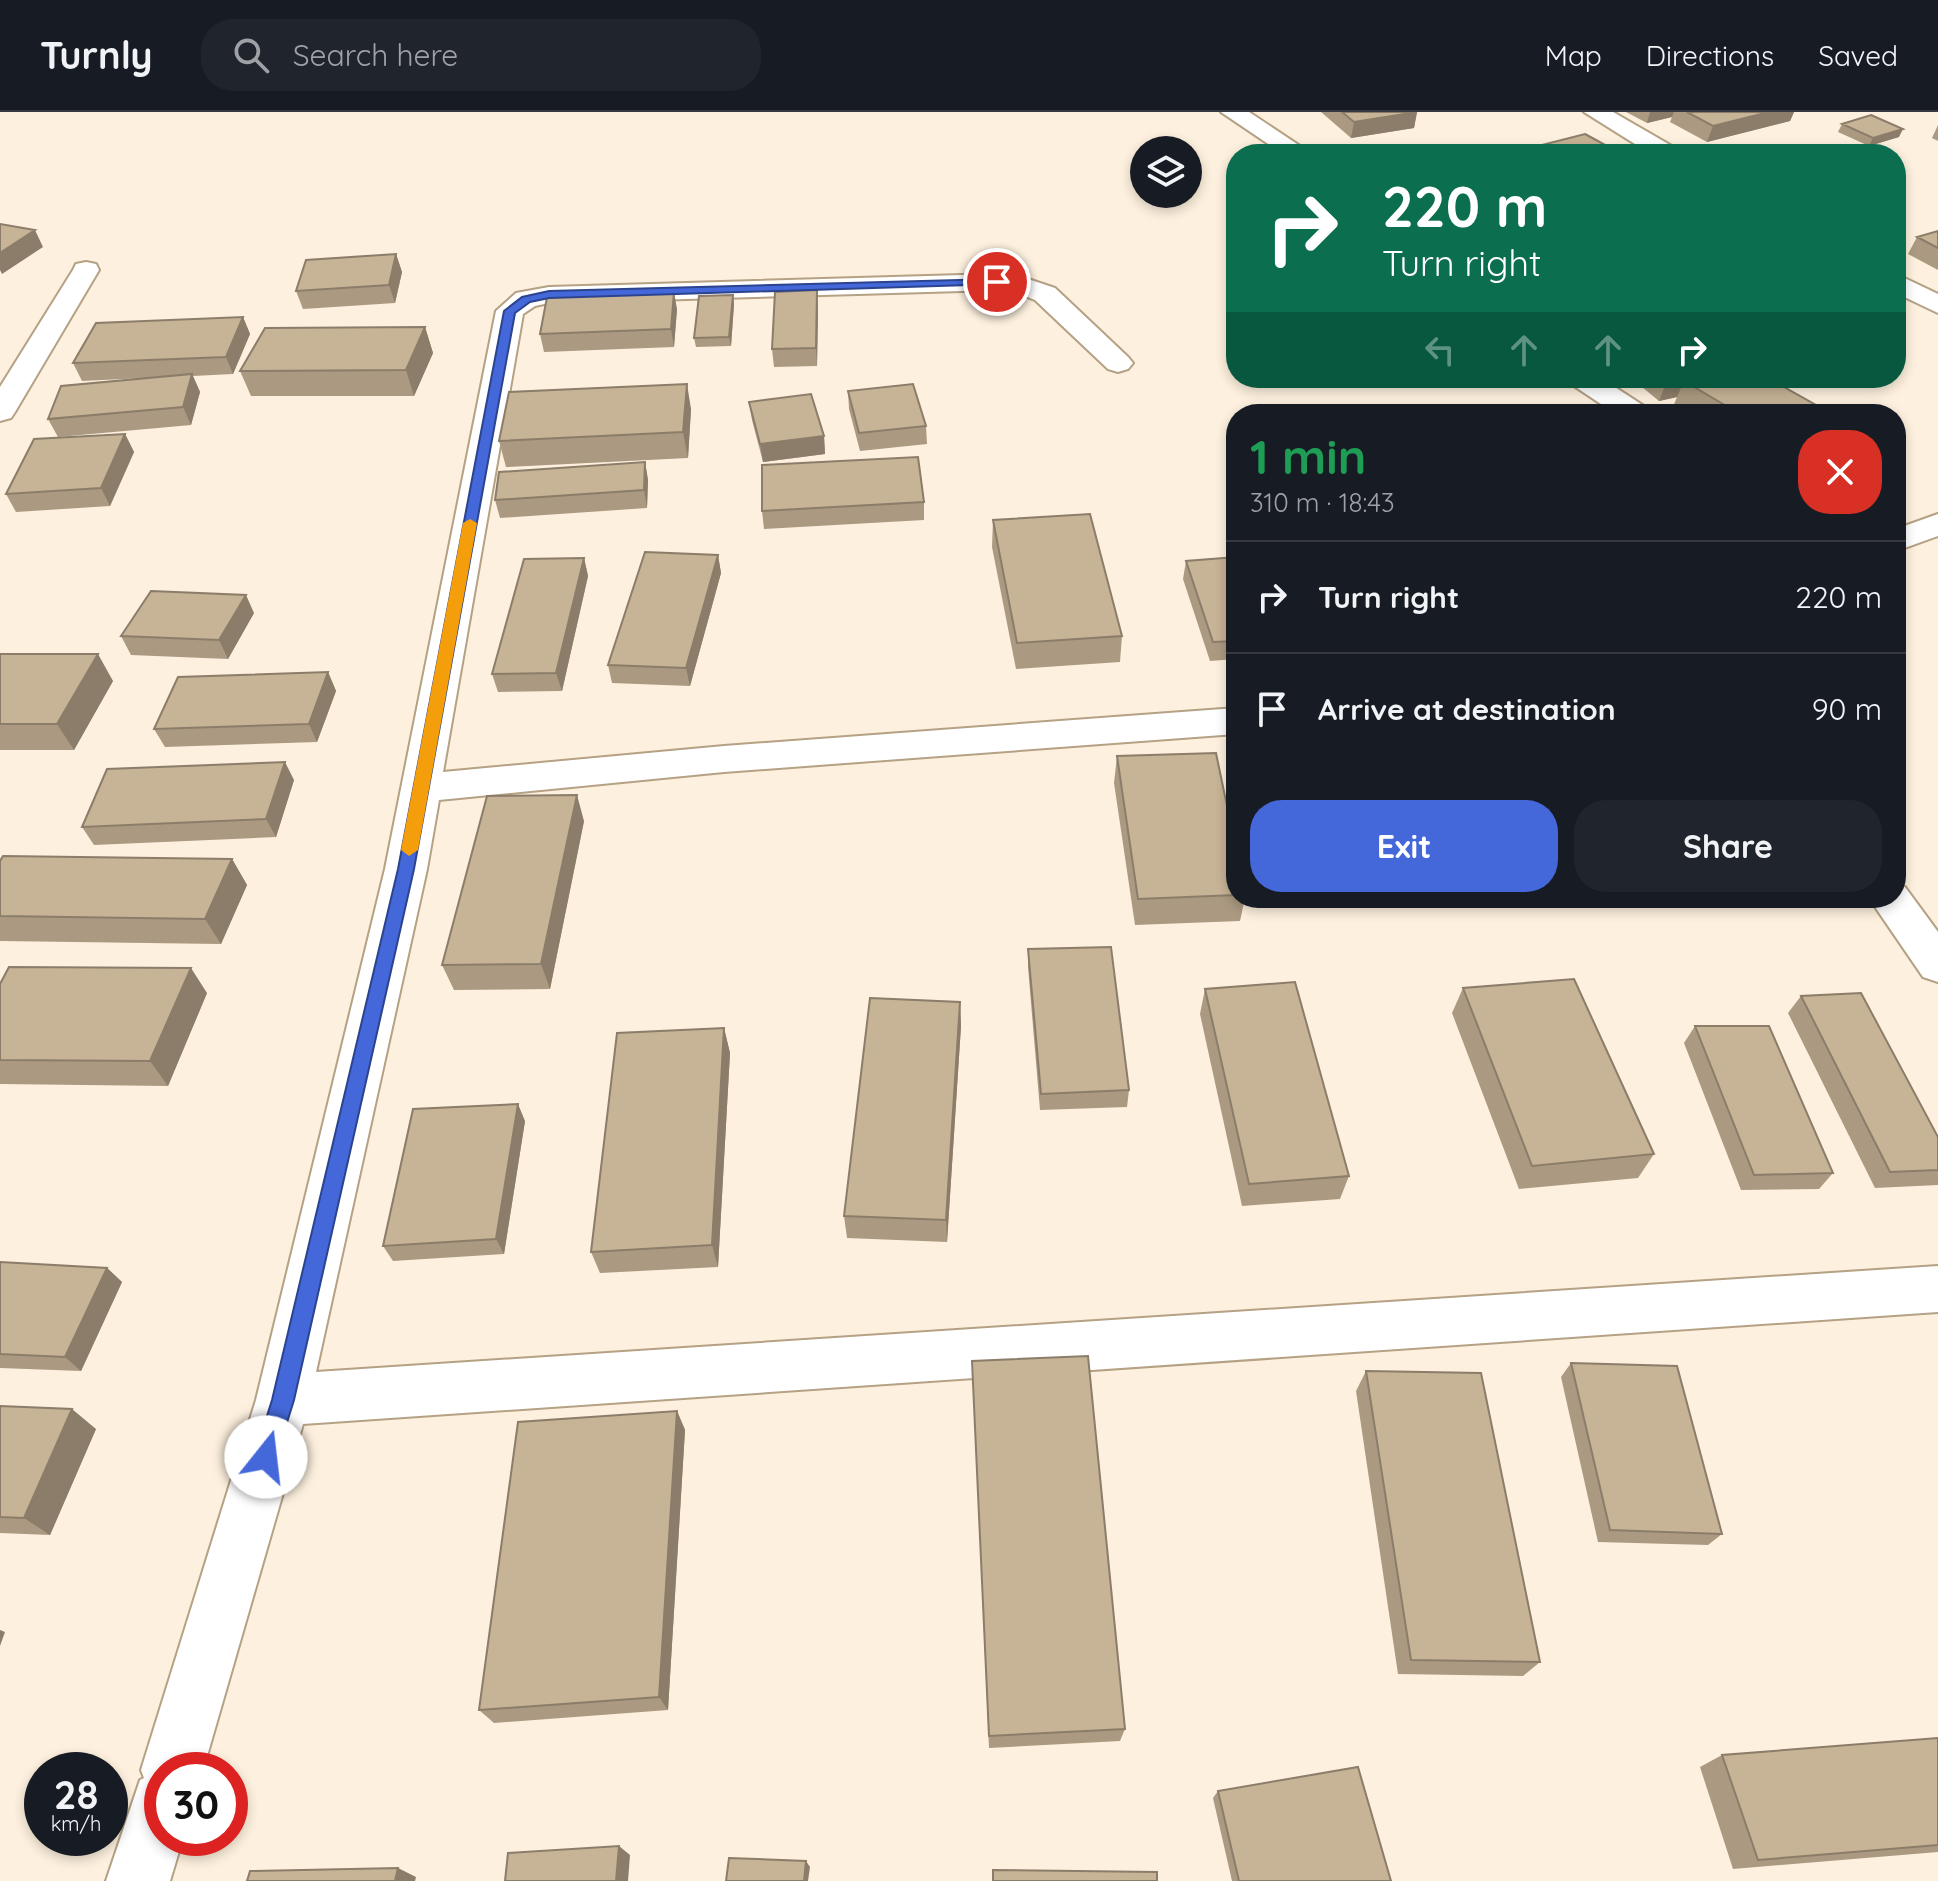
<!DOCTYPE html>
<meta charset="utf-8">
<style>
:root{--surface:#171b24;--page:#20242c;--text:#f1f3f6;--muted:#9ea1a6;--line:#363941;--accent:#4468da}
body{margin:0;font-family:Quicksand,sans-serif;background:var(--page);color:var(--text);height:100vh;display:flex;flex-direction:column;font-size:30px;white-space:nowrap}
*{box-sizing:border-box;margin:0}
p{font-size:26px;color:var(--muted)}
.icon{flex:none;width:44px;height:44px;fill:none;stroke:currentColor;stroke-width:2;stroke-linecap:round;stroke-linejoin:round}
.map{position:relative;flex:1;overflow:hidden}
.sheet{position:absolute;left:1226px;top:292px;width:680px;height:504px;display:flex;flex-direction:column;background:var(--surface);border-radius:32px;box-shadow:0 4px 12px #0003}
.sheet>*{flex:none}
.banner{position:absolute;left:1226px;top:32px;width:680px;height:244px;border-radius:32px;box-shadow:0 4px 12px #0003;background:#0b6e4f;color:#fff;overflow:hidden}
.fabs{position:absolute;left:1130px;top:24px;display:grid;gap:16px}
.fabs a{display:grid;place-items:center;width:72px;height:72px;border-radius:50%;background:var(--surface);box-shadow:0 4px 12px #0003;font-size:40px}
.speed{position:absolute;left:24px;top:1640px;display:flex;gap:16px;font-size:40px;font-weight:700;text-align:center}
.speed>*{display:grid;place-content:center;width:104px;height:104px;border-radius:50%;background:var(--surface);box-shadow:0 4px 12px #0003;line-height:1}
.speed small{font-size:20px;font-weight:400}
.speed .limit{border:12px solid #d22;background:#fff;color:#111}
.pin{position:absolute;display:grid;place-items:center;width:68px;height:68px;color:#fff;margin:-34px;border:4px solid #fff;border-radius:50%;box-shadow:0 2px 8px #0007}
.me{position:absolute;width:88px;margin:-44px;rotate:16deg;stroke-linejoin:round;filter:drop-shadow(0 0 6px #0008)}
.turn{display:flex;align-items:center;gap:28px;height:168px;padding:0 24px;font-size:36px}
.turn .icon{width:104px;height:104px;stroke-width:2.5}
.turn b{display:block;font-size:56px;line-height:68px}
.lanes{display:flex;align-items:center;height:76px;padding:0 24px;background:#0003;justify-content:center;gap:40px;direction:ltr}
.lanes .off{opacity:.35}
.round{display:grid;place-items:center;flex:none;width:84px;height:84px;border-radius:32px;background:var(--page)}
.overview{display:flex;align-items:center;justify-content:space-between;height:136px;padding:0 24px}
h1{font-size:48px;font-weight:800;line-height:60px;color:#1e9e55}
.primary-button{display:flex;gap:16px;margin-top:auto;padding:16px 24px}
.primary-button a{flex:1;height:92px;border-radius:32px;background:var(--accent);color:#fff;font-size:32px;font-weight:800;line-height:92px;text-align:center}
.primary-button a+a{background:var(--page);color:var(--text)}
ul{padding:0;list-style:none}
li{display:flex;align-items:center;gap:24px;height:112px;padding:0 24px;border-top:2px solid var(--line)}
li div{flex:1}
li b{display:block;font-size:30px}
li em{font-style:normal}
header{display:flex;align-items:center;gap:48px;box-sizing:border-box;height:112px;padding:0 40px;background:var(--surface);border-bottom:2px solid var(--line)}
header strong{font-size:38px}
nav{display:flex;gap:44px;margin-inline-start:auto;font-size:28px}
.search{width:560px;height:72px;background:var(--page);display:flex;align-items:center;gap:20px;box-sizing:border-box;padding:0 28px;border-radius:32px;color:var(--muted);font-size:30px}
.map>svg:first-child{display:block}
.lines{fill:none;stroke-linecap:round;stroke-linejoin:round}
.street-casing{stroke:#b5a184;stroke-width:4}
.street{fill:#fff;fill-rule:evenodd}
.wall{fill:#ab9a81}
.shaded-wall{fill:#8b7d69}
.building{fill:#c7b396;stroke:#8b7d69;stroke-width:2}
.route{fill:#4468da;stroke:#2c448e;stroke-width:2}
.slow{fill:#f59e0b}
</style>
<header>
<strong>Turnly</strong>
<div class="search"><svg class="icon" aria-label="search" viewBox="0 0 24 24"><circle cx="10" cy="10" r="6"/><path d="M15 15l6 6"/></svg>Search here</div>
<nav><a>Map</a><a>Directions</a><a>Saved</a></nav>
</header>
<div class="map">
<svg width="1938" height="1769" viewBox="0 0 1938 1769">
<rect width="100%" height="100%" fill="#fdf0de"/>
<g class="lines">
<defs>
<path id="street" d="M1221 0H1249L1312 42H1283Z
M1584 0H1613L1677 37 1680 42H1651Z
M86 150 96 152 99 158 15 300 11 306 0 309V275L73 158 76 152Z
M997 162 1022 165 1055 176 1128 245 1133 251 1128 257 1118 260 1108 257 1035 188 1017 181 997 178 549 191 535 194 523 202 443 660 724 634 1236 596V622L724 660 439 688 427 757 316 1260 1938 1154V1200L303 1312 203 1658H162V1726H183L170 1769H106L140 1668 144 1666 141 1658 256 1288 385 757 496 199 516 181 549 175Z
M1896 162 1938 182V201L1896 181Z
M1566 266H1601L1647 296 1651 302H1616L1571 272Z
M1938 402V424L1896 439V417Z
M1896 772 1905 775 1938 820V870L1923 865 1869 786H1896Z"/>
</defs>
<!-- street casing -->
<use href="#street" class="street-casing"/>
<!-- street -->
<use href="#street" class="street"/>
</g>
<!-- wall -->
<path class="wall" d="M1321 0H1417L1414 16 1351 26Z
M1626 0H1794L1790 9 1707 30 1670 10 1672 5 1647 11Z
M1842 12 1899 25 1869 34 1838 20Z
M1938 13V29L1932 26Z
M1938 119V158L1908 142 1917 125Z
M396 142 402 160 395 191 303 197 296 179Z
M733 183 734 192 731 234 696 235 694 226Z
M818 196 817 254 774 255 772 237Z
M677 197 674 235 544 240 540 222Z
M243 205 250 222 233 262 193 264 200 280 191 313 58 325 48 307 144 266 82 269 73 251Z
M425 215 433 241 414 284H251L240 259Z
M1631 266H1768L1832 302H1685L1673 295 1677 285 1659 289Z
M848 279 926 314 927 332 860 339 849 297Z
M749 290 824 324 825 342 763 350 752 308Z
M691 297 688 346 506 355 499 329Z
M125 322 134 340 110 394 16 400 6 382Z
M645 350 648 368 647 396 500 406 495 388Z
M924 390V408L764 417 762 399Z
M993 408 1122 524 1120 550 1016 557 992 435Z
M718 443 721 461 690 574 612 571 608 553Z
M1236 445V547L1210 549 1183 467 1186 449Z
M584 446 588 464 562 579 498 580 492 562Z
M254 501 228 547 131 543 121 524Z
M0 542 113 569 74 638H0Z
M328 560 336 579 317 630 165 635 154 617Z
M1117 644 1236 737V786H1245L1240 809 1135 813 1114 671Z
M294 668 276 725 94 733 82 715Z
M584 709 550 877 454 878 442 853Z
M232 747 247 773 221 832 0 829V749Z
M1694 786H1849L1843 795 1697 792Z
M1028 837 1129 978 1127 995 1040 998 1028 855Z
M0 872 207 881 168 974 0 972Z
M1463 876 1654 1042 1638 1066 1519 1077 1452 901Z
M1205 877 1349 1064 1340 1087 1242 1094 1200 902Z
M1801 884 1938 1025V1073L1875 1076 1788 901Z
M960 890 961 914 947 1130 847 1126 844 1104Z
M1695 914 1833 1061 1819 1077 1741 1078 1684 931Z
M724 916 730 941 718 1155 600 1161 591 1140Z
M525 1009 504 1142 393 1149 383 1134Z
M0 1150 107 1156 122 1170 81 1259 0 1256Z
M972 1249 1125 1617 1120 1629 989 1636Z
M1571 1251 1722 1422 1708 1433 1598 1430 1561 1265Z
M1366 1259 1540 1550 1523 1564 1398 1562 1356 1279Z
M0 1294 96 1317 50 1423 0 1421Z
M677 1299 685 1318 668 1598 494 1611 479 1598Z
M1938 1626V1740L1733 1757 1700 1655 1722 1643Z
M1218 1679 1391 1769H1232L1213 1686Z"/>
<!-- shaded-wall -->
<path class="shaded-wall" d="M1417 0 1414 16 1351 26 1354 10Z
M1650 0H1674L1672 5 1647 11Z
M1769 0H1794L1790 9 1707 30 1713 14Z
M1903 17 1899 25 1869 34 1873 26Z
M35 118 43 135 2 162 0 158V141Z
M396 142 402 160 395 191 389 173Z
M817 178 818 196 817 254 816 236Z
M674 180 677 197 674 235 671 217Z
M733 183 734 192 731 234 729 225Z
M243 205 250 222 233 262 226 245Z
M425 215 433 241 414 284 406 258Z
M192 262 200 280 191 313 183 295Z
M1688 266 1701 279 1684 269 1677 285 1659 289 1666 271Z
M687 272 691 297 688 346 683 320Z
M125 322 134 340 110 394 101 376Z
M824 324 825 342 763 350 760 332Z
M645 350 648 368 647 396 644 378Z
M718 443 721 461 690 574 686 556Z
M584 446 588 464 562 579 556 561Z
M246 483 254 501 228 547 219 528Z
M98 542 113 569 74 638 57 612Z
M328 560 336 579 317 630 309 612Z
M285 650 294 668 276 725 266 707Z
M577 683 584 709 550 877 541 852Z
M232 747 247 773 221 832 205 807Z
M191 856 207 881 168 974 150 949Z
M960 890 961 914 947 1130 946 1108Z
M724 916 730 941 718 1155 712 1133Z
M518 992 525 1009 504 1142 496 1127Z
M107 1156 122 1170 81 1259 65 1245Z
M72 1297 96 1317 50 1423 24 1406Z
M677 1299 685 1318 668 1598 659 1585Z
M0 1518 5 1520 0 1534Z
M619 1734 630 1743 628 1769H616Z
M806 1749 810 1755 808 1769H804Z
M398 1756 416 1765 415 1769H395Z"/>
<!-- building -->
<path class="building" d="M1342 0H1417L1354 10Z
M1687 0H1769L1713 14Z
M1871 3 1903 17 1873 26 1842 12Z
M1585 22 1620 41 1615 42H1506Z
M0 112 35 118 0 141Z
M1938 119V136L1917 125Z
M396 142 389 173 296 179 306 148Z
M817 178 816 236 772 237 775 180Z
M674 180 671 217 540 222 547 185Z
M733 183 729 225 694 226 699 184Z
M243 205 226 245 73 251 96 211Z
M425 215 406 258 240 259 265 216Z
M192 262 183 295 48 307 61 274Z
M1660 266H1688L1666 271Z
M1691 266H1768L1832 302H1740L1684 269Z
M687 272 683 320 499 329 509 280Z
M913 272 926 314 859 321 848 279Z
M811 282 824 324 760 332 749 290Z
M125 322 101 376 6 382 34 327Z
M918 345 924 390 762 399V353Z
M645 350 644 378 495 388 499 360Z
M1090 402 1122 524 1017 531 993 408Z
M645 440 718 443 686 556 608 553Z
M1236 445V529L1213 530 1186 449Z
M584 446 556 561 492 562 524 447Z
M151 479 246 483 219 528 121 524Z
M0 542H98L57 612H0Z
M328 560 309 612 154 617 178 565Z
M1216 641 1236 737V783L1138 787 1117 644Z
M285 650 266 707 82 715 107 657Z
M577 683 541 852 442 853 487 684Z
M3 744 232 747 205 807 0 804V749Z
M1111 835 1129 978 1041 982 1028 837Z
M9 855 191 856 150 949 0 948V872Z
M1574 867 1654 1042 1532 1054 1463 876Z
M1295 870 1349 1064 1249 1072 1205 877Z
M1861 881 1938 1025V1058L1890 1060 1801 884Z
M870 886 960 890 946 1108 844 1104Z
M1695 914H1769L1833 1061 1754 1063Z
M724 916 712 1133 591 1140 617 921Z
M518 992 496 1127 383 1134 413 997Z
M0 1150 107 1156 65 1245 0 1242Z
M1088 1244 1125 1617 989 1624 972 1249Z
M1571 1251 1677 1254 1722 1422 1610 1418Z
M1366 1259 1481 1261 1540 1550 1411 1548Z
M0 1294 72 1297 24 1406 0 1405Z
M677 1299 659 1585 479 1598 518 1310Z
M1938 1626V1733L1758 1748 1722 1643Z
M1358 1655 1391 1769H1239L1218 1679Z
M619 1734 616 1769H505L508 1741Z
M729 1746 806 1749 804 1769H726Z
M398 1756 395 1769H247L250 1759Z
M993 1758 1157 1760V1769H993Z"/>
<!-- route -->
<path class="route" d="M997 167 1003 170 1001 172 549 186 530 190 515 201 414 757 294 1288 274 1352 266 1356 258 1352 254 1345 272 1288 398 757 504 199 522 185 549 179Z"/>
<!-- slow -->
<path class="slow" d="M470 407 477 411 418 738 409 744 401 738 463 411Z"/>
</svg>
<div class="fabs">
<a><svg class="icon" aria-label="layers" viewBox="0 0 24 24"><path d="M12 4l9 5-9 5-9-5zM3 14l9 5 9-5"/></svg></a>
</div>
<div class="speed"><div>28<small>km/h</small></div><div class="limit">30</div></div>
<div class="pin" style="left:997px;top:170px;background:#d93025"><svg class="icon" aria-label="arrive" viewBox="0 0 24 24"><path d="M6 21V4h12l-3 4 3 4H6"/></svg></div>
<svg class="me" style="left:266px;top:1345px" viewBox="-20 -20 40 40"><circle r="19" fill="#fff"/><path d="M0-13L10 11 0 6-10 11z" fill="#4468da"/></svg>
<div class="banner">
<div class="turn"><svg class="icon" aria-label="right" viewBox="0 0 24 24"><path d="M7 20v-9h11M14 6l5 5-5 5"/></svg><div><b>220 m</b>Turn right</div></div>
<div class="lanes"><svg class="icon off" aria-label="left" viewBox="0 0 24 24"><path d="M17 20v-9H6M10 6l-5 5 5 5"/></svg><svg class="icon off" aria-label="ahead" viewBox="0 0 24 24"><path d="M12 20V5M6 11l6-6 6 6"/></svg><svg class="icon off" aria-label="ahead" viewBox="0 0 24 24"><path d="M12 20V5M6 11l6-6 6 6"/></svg><svg class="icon" aria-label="right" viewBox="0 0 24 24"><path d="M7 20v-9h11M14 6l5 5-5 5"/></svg></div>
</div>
<section class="sheet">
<div class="overview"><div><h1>1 min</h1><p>310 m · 18:43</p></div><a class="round" style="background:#d93025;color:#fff"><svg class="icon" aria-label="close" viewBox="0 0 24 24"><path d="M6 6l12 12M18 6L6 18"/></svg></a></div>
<ul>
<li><svg class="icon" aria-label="right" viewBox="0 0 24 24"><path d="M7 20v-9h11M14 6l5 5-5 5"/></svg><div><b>Turn right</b></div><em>220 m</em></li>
<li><svg class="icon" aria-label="arrive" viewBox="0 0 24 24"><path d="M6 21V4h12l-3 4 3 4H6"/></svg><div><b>Arrive at destination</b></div><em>90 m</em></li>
</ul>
<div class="primary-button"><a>Exit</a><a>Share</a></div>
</section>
</div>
